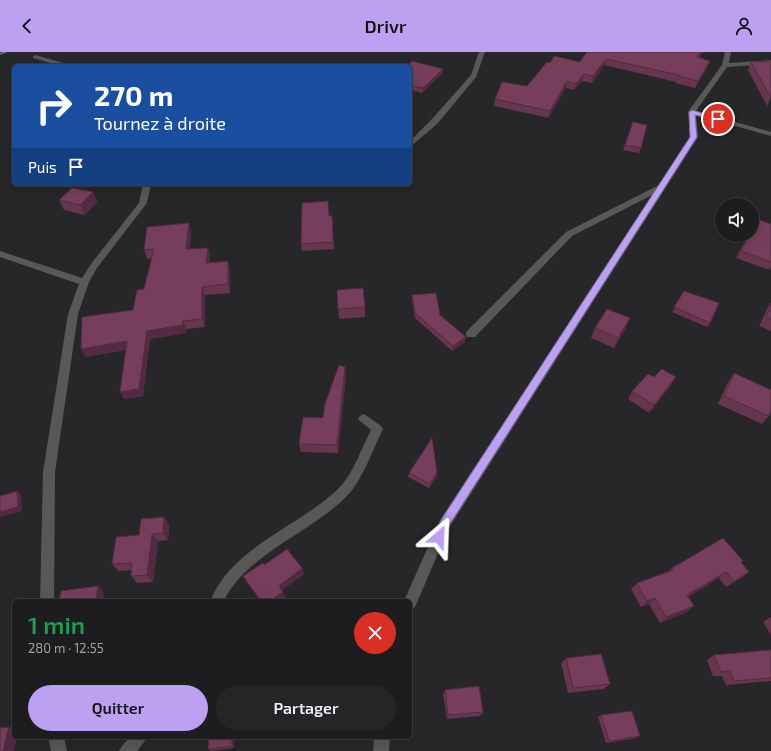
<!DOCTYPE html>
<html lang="fr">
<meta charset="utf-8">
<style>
:root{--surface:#1d1c1f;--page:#252528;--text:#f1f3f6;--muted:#a0a1a4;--line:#3b3a3d;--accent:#bca0f2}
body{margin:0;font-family:"Exo 2",sans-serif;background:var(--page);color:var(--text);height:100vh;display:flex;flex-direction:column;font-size:15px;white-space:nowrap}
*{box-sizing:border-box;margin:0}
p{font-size:13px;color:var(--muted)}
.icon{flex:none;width:22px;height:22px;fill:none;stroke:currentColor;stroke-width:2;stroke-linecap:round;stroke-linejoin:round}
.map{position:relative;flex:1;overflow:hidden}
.sheet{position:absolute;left:12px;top:547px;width:400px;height:140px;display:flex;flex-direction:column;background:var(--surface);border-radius:6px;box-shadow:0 4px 16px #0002,0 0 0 1px var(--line)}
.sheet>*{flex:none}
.hud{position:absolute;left:12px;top:12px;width:400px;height:122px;border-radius:6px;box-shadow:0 4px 16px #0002,0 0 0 1px var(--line);background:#1a4fa0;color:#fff;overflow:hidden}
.fabs{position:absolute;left:715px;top:146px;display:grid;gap:8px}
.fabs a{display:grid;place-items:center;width:44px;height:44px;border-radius:50%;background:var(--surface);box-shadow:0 4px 16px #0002,0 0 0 1px var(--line);font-size:20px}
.pin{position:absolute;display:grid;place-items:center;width:34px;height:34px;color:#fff;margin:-17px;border:2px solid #fff;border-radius:50%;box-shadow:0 1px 4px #0007}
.me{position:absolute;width:44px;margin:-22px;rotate:26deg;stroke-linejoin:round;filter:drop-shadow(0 0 3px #0008)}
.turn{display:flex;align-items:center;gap:14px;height:84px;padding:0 16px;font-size:18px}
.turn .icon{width:52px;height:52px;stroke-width:2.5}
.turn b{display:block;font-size:28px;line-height:34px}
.then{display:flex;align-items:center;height:38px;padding:0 16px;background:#0003;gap:8px;font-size:15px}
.round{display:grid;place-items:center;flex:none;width:42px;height:42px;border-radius:21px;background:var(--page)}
.head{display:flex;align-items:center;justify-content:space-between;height:68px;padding:0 16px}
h1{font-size:24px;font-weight:600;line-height:30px;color:#1e9e55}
.primary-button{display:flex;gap:8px;margin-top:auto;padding:8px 16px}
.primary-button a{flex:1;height:46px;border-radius:24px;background:var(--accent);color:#111;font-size:16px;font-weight:600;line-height:46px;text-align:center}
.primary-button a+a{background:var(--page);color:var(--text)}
header{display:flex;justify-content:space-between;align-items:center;height:52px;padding:0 16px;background:var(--accent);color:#111;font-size:18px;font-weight:600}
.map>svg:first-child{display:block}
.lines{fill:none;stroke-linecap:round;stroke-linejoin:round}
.stream{fill:#576c8c;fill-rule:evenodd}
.minor{fill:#585857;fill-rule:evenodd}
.wall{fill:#66354e}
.shaded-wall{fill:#532b40}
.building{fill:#773e5b;stroke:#532b40}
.route{fill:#bca0f2;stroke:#7a689d}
</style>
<header><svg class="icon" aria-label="back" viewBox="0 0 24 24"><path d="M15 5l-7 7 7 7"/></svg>Drivr<svg class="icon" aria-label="person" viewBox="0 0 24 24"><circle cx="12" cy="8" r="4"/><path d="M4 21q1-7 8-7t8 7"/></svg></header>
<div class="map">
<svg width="771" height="699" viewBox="0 0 771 699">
<rect width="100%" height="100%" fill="#272629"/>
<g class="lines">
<!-- stream -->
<path class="stream" d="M2 0H8L0 3V1Z"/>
<!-- minor -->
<path class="minor" d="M479 0H485L476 25 438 71 410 95V89L432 67 471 23Z
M725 0H731L729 11 771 8V12L727 15 696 59 771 80V84L696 63 698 85 449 476 415 555 410 557V549H404L440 468 652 143 572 184 475 285H467L466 282 467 279 566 180 659 133 690 85 688 60 722 13Z
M35 3 71 13 72 14H61L33 6V4Z
M143 132H151L147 151 97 216 89 230 78 262 55 420 54 549H40L43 420 68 262 79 232 0 205V199L82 226 91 212 139 151Z
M364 362 381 374 383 377C373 397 362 429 347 444 312 480 245 503 224 549H210C233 494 297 476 338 437 353 423 361 397 371 378L358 367 360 364Z
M48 685H64L67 699H51Z
M130 685H148L137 699H119L122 694Z
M374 685H390L389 699H373Z"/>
</g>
<!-- wall -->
<path class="wall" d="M587 0 699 6 707 16 695 36 675 31 676 30 604 13 592 31 582 29 574 38 566 36 548 66 494 54 495 47 527 34 550 11 580 10Z
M751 10 771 45 767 54 748 18Z
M410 14 443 21 422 41 410 38Z
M633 70 641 96 639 101 623 98Z
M93 140 97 150 85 163 64 158 59 148Z
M332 164 334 197 302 199 301 192Z
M771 172V215L769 218 736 206 745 189 728 183H752Z
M191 180 190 197 208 196 210 204V211L230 218V241L205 243V275L186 277V281L150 287 143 344 124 347 125 298 85 305 133 258 144 237 152 206 147 207 144 198Z
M337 238 365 255V265L339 267Z
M684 239 710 271 707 275 672 260Z
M412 243 440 263 465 290 452 299 415 266 412 248Z
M771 250V279L759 274 769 253Z
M595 276H626L614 296 591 286Z
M734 321 769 364 762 372 718 352 728 330Z
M346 323 338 401 301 400 299 392 323 366Z
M654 325 671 333 649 361 628 347 632 339Z
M409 421 437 425 429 436 408 425Z
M169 472 168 488 158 489 153 530 137 531 131 524V518L118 519 112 512 139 483Z
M741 511 749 520 741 526 726 535 719 526 688 545 694 554 687 560 660 571 649 552 641 555 631 537 637 531 669 519 672 516Z
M264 513 302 516 304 522 282 538 285 545 279 549H260L246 529 243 524Z
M771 565V583L763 570Z
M771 598V629L726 633 722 624H713L707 608 714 603Z
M566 606 610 632 604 637 568 641 561 611Z
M445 638 483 660 480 664 447 667 443 642Z
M601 663 640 684 637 686 606 691 598 665Z
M209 685H234V696L211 699 208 697Z"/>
<!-- shaded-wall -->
<path class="shaded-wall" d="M701 0H704L695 12 697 5Z
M606 7 604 13 592 31 593 24Z
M710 9 707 16 695 36 698 29Z
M443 17V21L422 41 423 36Z
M584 22 582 29 574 38 576 32Z
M567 29 566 36 548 66 550 59Z
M93 140 97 150 85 163 80 153Z
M189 171 191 180 189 206 186 197Z
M208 196 210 204 209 220 206 211Z
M228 209 230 218V241L228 232Z
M202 235 205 243V275L202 267Z
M630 266 626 276 614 296 618 286Z
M183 269 186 277V281L150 287 143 344 124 347 120 340 147 279Z
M466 285 465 290 452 299 453 294Z
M127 289 131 297 85 305 81 297Z
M345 315 346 323 338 401 337 393Z
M676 325 671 333 649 361 654 353Z
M437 420V425L429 436 430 432Z
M17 439 21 443 22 459 1 465 0 464V460Z
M164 465 169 472 168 488 163 481Z
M152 482 158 489 153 530 147 523Z
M302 516 304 522 281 539 279 534Z
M726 520 719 526 681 549 687 543Z
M749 520 741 526 726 535 734 529Z
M98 534 104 540 103 549H96Z
M283 540 285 545 279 549H270Z
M655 546 649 552 641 555 647 549Z
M694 554 687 560 660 571 666 565Z
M9 675 14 677V685H17L14 699H3Z
M232 685H234V696L232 694Z"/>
<!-- building -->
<path class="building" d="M587 0H701L697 5 710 9 698 29 678 24 679 23 606 7 593 24 584 22 576 32 567 29 550 59 495 47 502 30 527 34 547 10 550 11 554 4 580 10Z
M412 9 443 17 423 36 410 33V14H408Z
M771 9V46L751 10Z
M633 70 647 73 641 96 625 93Z
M72 136 93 140 80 153 59 148Z
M328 149 329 164H332L333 190 301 192 302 151Z
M752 165 771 172V210L741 199 749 183H752Z
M189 171 186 197 208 196 206 211 228 209V232L202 235V267L183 269V273L147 279 139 337 120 340 127 289 81 297 82 265 133 258 137 238 144 237 154 197 144 198 147 175Z
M363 236 365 255 338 257 337 238Z
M684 239 719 251 710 271 674 255Z
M436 241 440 263 466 285 453 294 415 261 412 243Z
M771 253V267L766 265Z
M607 257 630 266 618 286 595 276Z
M339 313 345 315 337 393 299 392 303 365 323 366 325 352Z
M662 317 676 325 654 353 632 339 648 322 654 325Z
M734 321 771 338V359L769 364 724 344Z
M432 386 437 420 430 432 409 421Z
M17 439 18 455 0 460V444Z
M164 465 163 481 152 482 147 523 131 524 132 511 112 512 116 485 139 483 141 467Z
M723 486 743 509 741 510 749 520 734 529 726 520 687 543 694 554 666 565 655 546 647 549 637 531 673 518 672 516Z
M287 497 302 516 279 534 283 540 270 549H261L243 524 263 511 264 513Z
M98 534 96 549H59L61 539Z
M771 598V626L734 629 730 619 721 620 714 603Z
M601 602 610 632 573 636 566 606Z
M479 634 483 660 448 663 445 638Z
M632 659 640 684 609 689 601 663Z
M9 675 3 699H0V676Z
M209 685H232V694L208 697Z"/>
<!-- route -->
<path class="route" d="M692 58 722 67 718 69 695 63 697 85 448 475 442 488 439 490 435 488 433 485 441 468 690 85 689 60Z"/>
</svg>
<div class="fabs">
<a><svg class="icon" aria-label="sound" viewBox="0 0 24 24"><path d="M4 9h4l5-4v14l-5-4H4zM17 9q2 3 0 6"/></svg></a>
</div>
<div class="pin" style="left:718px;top:67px;background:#d93025"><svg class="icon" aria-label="arrive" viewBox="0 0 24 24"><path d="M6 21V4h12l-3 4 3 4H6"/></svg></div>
<svg class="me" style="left:439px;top:485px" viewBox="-20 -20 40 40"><path d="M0-17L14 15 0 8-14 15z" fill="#bca0f2" stroke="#fff" stroke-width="4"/></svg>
<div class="hud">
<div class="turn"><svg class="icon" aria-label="right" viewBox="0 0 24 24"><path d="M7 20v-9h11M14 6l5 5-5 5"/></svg><div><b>270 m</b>Tournez à droite</div></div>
<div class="then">Puis<svg class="icon" aria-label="arrive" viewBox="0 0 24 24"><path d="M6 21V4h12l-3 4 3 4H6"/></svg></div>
</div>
<section class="sheet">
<div class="head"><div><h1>1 min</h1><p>280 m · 12:55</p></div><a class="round" style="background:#d93025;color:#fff"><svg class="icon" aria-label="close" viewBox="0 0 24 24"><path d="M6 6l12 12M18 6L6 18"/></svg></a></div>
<div class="primary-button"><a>Quitter</a><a>Partager</a></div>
</section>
</div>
